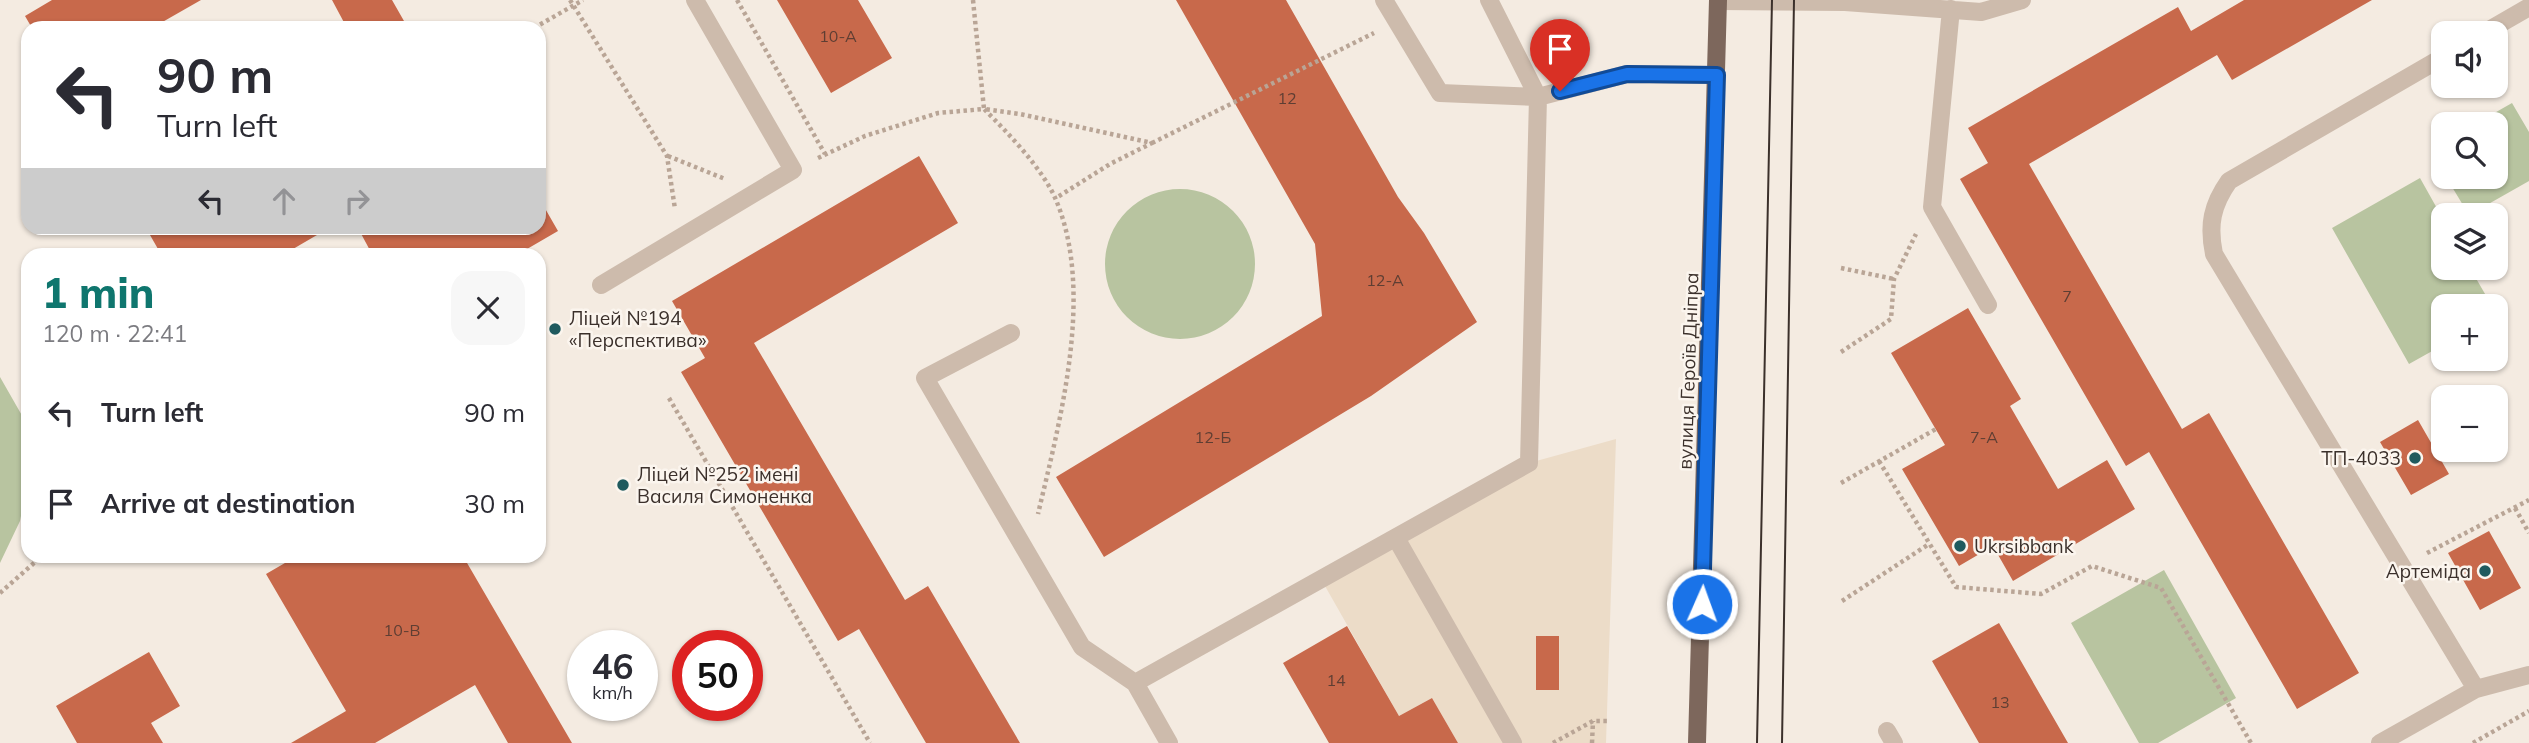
<!DOCTYPE html>
<meta charset="utf-8">
<style>
:root{--surface:#fff;--page:#f7f7f7;--text:#2b2b33;--muted:#7c7c81;--accent:#0f766e}
body{margin:0;font-family:Mulish,sans-serif;background:var(--page);color:var(--text);height:100vh;display:flex;flex-direction:column;font-size:26px;white-space:nowrap}
*{box-sizing:border-box;margin:0}
p{font-size:23px;color:var(--muted)}
.icon{flex:none;width:38px;height:38px;fill:none;stroke:currentColor;stroke-width:2;stroke-linecap:round;stroke-linejoin:round}
.map{position:relative;flex:1;overflow:hidden}
.sheet{position:absolute;left:21px;top:248px;width:525px;height:315px;display:flex;flex-direction:column;background:var(--surface);border-radius:21px;box-shadow:0 2px 5px #0004}
.sheet>*{flex:none}
.guide{position:absolute;left:21px;top:21px;width:525px;height:214px;border-radius:21px;box-shadow:0 2px 5px #0004;background:#fff;color:var(--text);overflow:hidden}
.fabs{position:absolute;left:2431px;top:21px;display:grid;gap:14px}
.fabs a{display:grid;place-items:center;width:77px;height:77px;border-radius:14px;background:var(--surface);box-shadow:0 2px 5px #0004;font-size:35px}
.speed{position:absolute;left:567px;top:630px;display:flex;gap:14px;font-size:35px;font-weight:700;text-align:center}
.speed>*{display:grid;place-content:center;width:91px;height:91px;border-radius:50%;background:var(--surface);box-shadow:0 2px 5px #0004;line-height:1}
.speed small{font-size:18px;font-weight:400}
.speed .limit{border:10px solid #d22;background:#fff;color:#111}
.pin{position:absolute;display:grid;place-items:center;width:60px;height:60px;color:#fff;margin:-72px -30px;border-radius:50% 50% 50% 0;rotate:-45deg;box-shadow:0 0 7px #0007}
.pin .icon{rotate:45deg}
.me{position:absolute;width:77px;margin:-38px;rotate:2deg;stroke-linejoin:round;filter:drop-shadow(0 0 5px #0008)}
.turn{display:flex;align-items:center;gap:24px;height:147px;padding:0 21px;font-size:32px}
.turn .icon{width:91px;height:91px;stroke-width:2.5}
.turn b{display:block;font-size:49px;line-height:60px}
.lanes{display:flex;align-items:center;height:66px;padding:0 21px;background:#0003;justify-content:center;gap:35px;direction:ltr}
.lanes .off{opacity:.35}
.round{display:grid;place-items:center;flex:none;width:74px;height:74px;border-radius:21px;background:var(--page)}
.headline{display:flex;align-items:center;justify-content:space-between;height:119px;padding:0 21px}
h1{font-size:42px;font-weight:800;line-height:52px;color:var(--accent)}
ul{padding:0;list-style:none}
li{display:flex;align-items:center;gap:21px;height:91px;padding:0 21px}
li div{flex:1}
li b{display:block;font-size:26px}
li em{font-style:normal}
.map>svg:first-child{display:block}
.green{fill:#b8c4a0}
.plaza{fill:#ecdcc8}
.building{fill:#c8694b}
.lines{fill:none;stroke-linecap:round;stroke-linejoin:round}
.path{stroke:#b9a596;stroke-width:4.5;stroke-dasharray:3.5 3.5;stroke-linecap:butt}
.minor{stroke:#cdbbac;stroke-width:18}
.major{stroke:#7d675c;stroke-width:18}
.tram{stroke:#3b302b;stroke-width:2}
.route-casing{stroke:#114b97;stroke-width:18}
.route{stroke:#1a73e8;stroke-width:12}
.poi-dot{fill:#1f5a5e;stroke:#fbf5ee;stroke-width:2.5}
.labels{text-anchor:middle;stroke-width:5;stroke-linejoin:round;paint-order:stroke}
.number-label{font-size:16px;fill:#5e3e33}
.poi-label{font-size:19px;fill:#3b302b;stroke:#fbf5ee;text-anchor:start}
.street-label{font-size:19px;fill:#3b302b;stroke:#fbf5ee}
</style>
<div class="map">
<svg width="2529" height="743" viewBox="0 0 2529 743">
<rect width="100%" height="100%" fill="#f4ebe1"/>
<!-- green -->
<path class="green" d="M2512 103 2529 132V181L2469 215 2446 177H2496V124H2475Z
M2420 178 2443 219V268H2470L2492 306H2443V345L2409 364 2332 228Z
M1105 264a75 75 0 1 1 150 0a75 75 0 1 1-150 0Z
M0 377 24 419 28 453V481L20 521 0 563Z
M2164 570 2236 698 2158 743H2139L2071 623Z"/>
<!-- plaza -->
<path class="plaza" d="M1616 439 1606 743H1458L1432 698 1399 716 1321 579 1529 463Z"/>
<!-- building -->
<path class="building" d="M52 0H201L152 28H32L25 16Z
M332 0H392L408 28H347Z
M777 0H858L892 58 831 93Z
M1176 0H1286L1398 197 1424 233 1477 322 1371 396 1104 557 1056 477 1322 316 1315 244Z
M2244 0H2372L2232 80 2217 55 2029 164 2182 429 2209 413 2359 673 2297 709 2149 452 2126 466 1960 179 1988 163 1968 128 2178 7 2191 31Z
M919 156 958 223 754 343 905 600 928 586 1020 743H926L859 629 838 641 681 372 705 358 672 301Z
M539 198 558 231 515 256H373L358 228H539Z
M146 228H227L228 230 233 228H329L281 256H162Z
M1968 308 2021 399 2010 406 2058 489 2107 460 2135 509 2013 581 1993 546 1959 566 1902 469 1945 445 1891 353Z
M2418 420 2449 474 2411 495 2380 442Z
M2489 531 2521 588 2480 610 2448 553Z
M297 556H463L572 743H508L475 685 375 743H291L346 711 266 574Z
M1999 623 2068 743H1979L1932 661Z
M1347 626 1399 716 1432 698 1458 743H1329L1283 663Z
M1536 636H1559V690H1536Z
M149 652 180 706 151 723 163 743H77L56 706Z"/>
<g class="lines">
<!-- path -->
<path class="path" d="M570 0 667 156 675 209
M737 0 825 154
M973 0 984 109 1020 114 1152 143 1110 164 1056 198
M534 28 583 0
M1152 143 1374 33
M668 156 725 179
M818 158 865 136 938 113 984 109C1008 133 1043 169 1056 200 1095 293 1060 420 1038 514
M1841 268 1894 279
M1841 352 1891 319 1894 279 1916 234
M669 398 870 743
M1879 461 1956 587 2041 594 2092 566 2161 588 2251 743
M1841 483 1936 429
M2515 508 2529 533
M2427 553 2529 500
M0 593 42 556
M1842 601 1929 544
M1553 743 1593 721H1607
M1592 743 1593 721
M2473 743 2529 711"/>
<!-- minor -->
<path class="minor" d="M1384 0 1440 93 1538 97 1627 74 1717 75
M1718 1 1845 2 1981 12 2022 0
M1951 9 1932 207 1988 305
M2484 33 2529 7
M2443 57 2229 181C2212 205 2208 225 2214 254L2476 689
M601 285 793 170 695 0
M1011 333 925 378 1082 647 1135 683
M1396 538 1513 743
M1887 731 1894 743
M1169 743 1135 683 1529 463 1538 97 1489 0
M2380 743 2476 689 2529 675"/>
<!-- major -->
<path class="major" d="M1697 743 1718 0"/>
<!-- tram -->
<path class="tram" d="M1757 743 1772 0
M1782 743 1794 0"/>
</g>
<g class="lines">
<defs>
<path id="route" d="M1560 91 1627 74 1717 75 1702 604"/>
</defs>
<!-- route casing -->
<use href="#route" class="route-casing"/>
<!-- route -->
<use href="#route" class="route"/>
</g>
<!-- markers -->
<g class="poi-dot">
<circle cx="555" cy="329" r="7"/>
<circle cx="2415" cy="458" r="7"/>
<circle cx="623" cy="485" r="7"/>
<circle cx="1960" cy="546" r="7"/>
<circle cx="2485" cy="571" r="7"/>
</g>
<g class="labels">
<!-- number labels -->
<g class="number-label">
<text x="838" y="42">10-А</text>
<text x="1287" y="104">12</text>
<text x="1385" y="286">12-А</text>
<text x="2067" y="302">7</text>
<text x="1213" y="443">12-Б</text>
<text x="1984" y="443">7-А</text>
<text x="402" y="636">10-В</text>
<text x="1336" y="686">14</text>
<text x="2000" y="708">13</text>
</g>
<!-- poi labels -->
<g class="poi-label">
<text x="569" y="325">Ліцей №194<tspan x="569" dy="22">«Перспектива»</tspan></text>
<text x="2401" y="465" text-anchor="end">ТП-4033</text>
<text x="637" y="481">Ліцей №252 імені<tspan x="637" dy="22">Василя Симоненка</tspan></text>
<text x="1974" y="553">Ukrsibbank</text>
<text x="2471" y="578" text-anchor="end">Артеміда</text>
</g>
<!-- street labels -->
<g class="street-label">
<text transform="translate(1688 371) rotate(-88)" y="7">вулиця Героїв Дніпра</text>
</g>
</g>
</svg>
<div class="fabs">
<a><svg class="icon" aria-label="sound" viewBox="0 0 24 24"><path d="M4 9h4l5-4v14l-5-4H4zM17 9q2 3 0 6"/></svg></a>
<a><svg class="icon" aria-label="search" viewBox="0 0 24 24"><circle cx="10" cy="10" r="6"/><path d="M15 15l6 6"/></svg></a>
<a><svg class="icon" aria-label="layers" viewBox="0 0 24 24"><path d="M12 4l9 5-9 5-9-5zM3 14l9 5 9-5"/></svg></a>
<a>+</a>
<a>−</a>
</div>
<div class="speed"><div>46<small>km/h</small></div><div class="limit">50</div></div>
<div class="pin" style="left:1560px;top:91px;background:#d93025"><svg class="icon" aria-label="arrive" viewBox="0 0 24 24"><path d="M6 21V4h12l-3 4 3 4H6"/></svg></div>
<svg class="me" style="left:1702px;top:604px" viewBox="-20 -20 40 40"><circle r="17" fill="#1a73e8" stroke="#fff" stroke-width="3"/><path d="M0-11L8 9 0 5-8 9z" fill="#fff"/></svg>
<div class="guide">
<div class="turn"><svg class="icon" aria-label="left" viewBox="0 0 24 24"><path d="M17 20v-9H6M10 6l-5 5 5 5"/></svg><div><b>90 m</b>Turn left</div></div>
<div class="lanes"><svg class="icon" aria-label="left" viewBox="0 0 24 24"><path d="M17 20v-9H6M10 6l-5 5 5 5"/></svg><svg class="icon off" aria-label="ahead" viewBox="0 0 24 24"><path d="M12 20V5M6 11l6-6 6 6"/></svg><svg class="icon off" aria-label="right" viewBox="0 0 24 24"><path d="M7 20v-9h11M14 6l5 5-5 5"/></svg></div>
</div>
<section class="sheet">
<div class="headline"><div><h1>1 min</h1><p>120 m · 22:41</p></div><a class="round"><svg class="icon" aria-label="close" viewBox="0 0 24 24"><path d="M6 6l12 12M18 6L6 18"/></svg></a></div>
<ul>
<li><svg class="icon" aria-label="left" viewBox="0 0 24 24"><path d="M17 20v-9H6M10 6l-5 5 5 5"/></svg><div><b>Turn left</b></div><em>90 m</em></li>
<li><svg class="icon" aria-label="arrive" viewBox="0 0 24 24"><path d="M6 21V4h12l-3 4 3 4H6"/></svg><div><b>Arrive at destination</b></div><em>30 m</em></li>
</ul>
</section>
</div>
